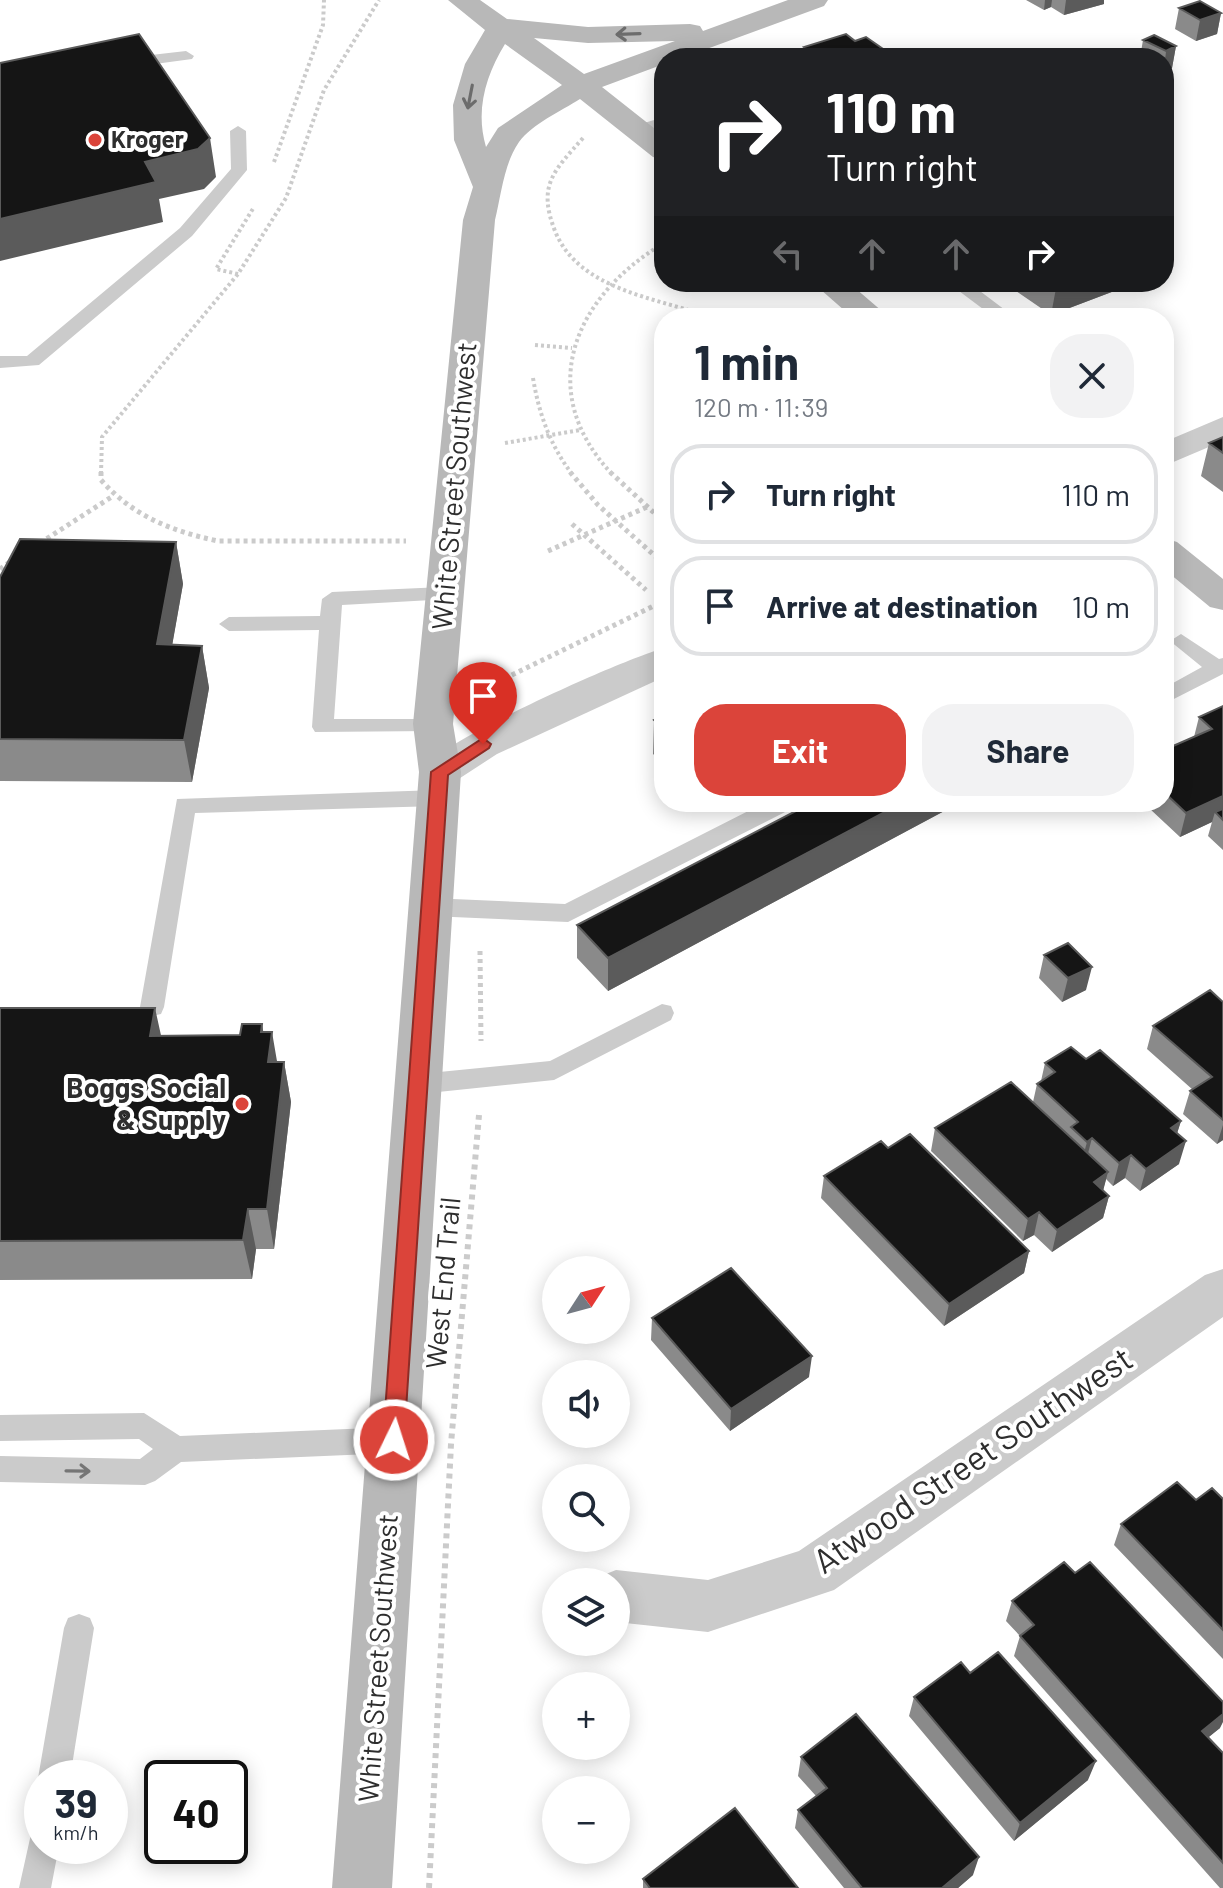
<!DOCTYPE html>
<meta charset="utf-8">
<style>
:root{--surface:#fff;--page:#f2f2f3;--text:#1f2937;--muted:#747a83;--line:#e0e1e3;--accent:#db443a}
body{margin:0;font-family:Barlow,sans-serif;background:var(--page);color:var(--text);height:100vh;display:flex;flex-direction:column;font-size:30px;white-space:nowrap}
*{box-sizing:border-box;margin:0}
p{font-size:26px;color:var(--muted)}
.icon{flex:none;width:44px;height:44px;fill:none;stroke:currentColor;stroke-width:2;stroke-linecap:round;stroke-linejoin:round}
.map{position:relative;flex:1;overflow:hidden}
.panel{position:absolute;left:654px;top:308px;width:520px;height:504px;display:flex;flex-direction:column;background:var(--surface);border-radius:32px;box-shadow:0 4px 20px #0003}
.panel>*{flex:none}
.top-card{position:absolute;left:654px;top:48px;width:520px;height:244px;border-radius:32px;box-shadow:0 4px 20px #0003;background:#202124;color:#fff;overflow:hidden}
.needle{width:52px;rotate:54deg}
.controls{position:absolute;left:542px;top:1256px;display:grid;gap:16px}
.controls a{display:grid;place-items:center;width:88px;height:88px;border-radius:50%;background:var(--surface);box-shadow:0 4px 20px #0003;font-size:40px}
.speed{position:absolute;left:24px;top:1760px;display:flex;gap:16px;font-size:40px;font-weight:700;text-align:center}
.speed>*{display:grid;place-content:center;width:104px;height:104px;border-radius:50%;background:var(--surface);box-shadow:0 4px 20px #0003;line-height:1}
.speed small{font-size:20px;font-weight:400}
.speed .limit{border:4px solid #111;border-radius:12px;background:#fff;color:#111}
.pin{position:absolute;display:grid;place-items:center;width:68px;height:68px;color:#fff;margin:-82px -34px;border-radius:50% 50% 50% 0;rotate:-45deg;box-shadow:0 0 8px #0007}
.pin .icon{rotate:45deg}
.me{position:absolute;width:88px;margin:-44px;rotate:4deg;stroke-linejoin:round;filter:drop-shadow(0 0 6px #0008)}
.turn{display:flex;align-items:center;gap:28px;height:168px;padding:0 40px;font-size:36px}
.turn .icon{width:104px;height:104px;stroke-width:2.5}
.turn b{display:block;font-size:56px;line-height:68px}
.lanes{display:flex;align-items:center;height:76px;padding:0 40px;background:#0003;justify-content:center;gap:40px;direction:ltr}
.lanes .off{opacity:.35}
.round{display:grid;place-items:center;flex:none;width:84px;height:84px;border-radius:32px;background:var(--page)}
.overview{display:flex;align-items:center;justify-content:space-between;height:136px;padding:0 40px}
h1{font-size:48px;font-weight:700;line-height:60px}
.button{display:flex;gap:16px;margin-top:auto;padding:16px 40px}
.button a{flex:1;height:92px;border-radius:32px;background:var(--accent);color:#fff;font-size:32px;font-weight:700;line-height:92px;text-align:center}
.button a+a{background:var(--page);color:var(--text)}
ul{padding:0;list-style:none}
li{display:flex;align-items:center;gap:24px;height:100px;margin:0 16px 12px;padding:0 24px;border:4px solid var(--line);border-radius:32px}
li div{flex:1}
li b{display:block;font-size:30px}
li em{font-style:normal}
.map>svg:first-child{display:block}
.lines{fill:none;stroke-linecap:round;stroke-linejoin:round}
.path-far2{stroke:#cbcbcb;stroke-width:4;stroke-dasharray:3 3;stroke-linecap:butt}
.path-far1{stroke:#cbcbcb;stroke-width:5;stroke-dasharray:4 4;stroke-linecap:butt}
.path{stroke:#cbcbcb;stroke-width:6;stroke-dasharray:5 5;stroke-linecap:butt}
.lane{fill:#cbcbcb;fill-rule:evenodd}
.street{fill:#cbcbcb;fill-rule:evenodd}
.secondary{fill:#b8b8b8;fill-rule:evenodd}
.wall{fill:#8a8a8a}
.shaded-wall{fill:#5b5b5b}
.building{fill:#151515;stroke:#5b5b5b;stroke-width:2}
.oneway{stroke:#6c6c6c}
.oneway2{stroke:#757575}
.route{fill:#db443a;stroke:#8e2c26;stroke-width:2}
.poi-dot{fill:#db443a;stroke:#fff;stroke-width:3}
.labels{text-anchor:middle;stroke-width:8;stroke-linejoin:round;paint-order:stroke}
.far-poi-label{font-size:24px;font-weight:bold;fill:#2e2e2e;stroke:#fff;text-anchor:start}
.street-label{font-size:28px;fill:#2e2e2e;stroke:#fff}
.poi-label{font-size:28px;font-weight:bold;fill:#2e2e2e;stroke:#fff;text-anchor:end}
.near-street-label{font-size:34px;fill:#2e2e2e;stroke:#fff}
</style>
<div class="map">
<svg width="1223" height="1888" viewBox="0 0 1223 1888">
<rect width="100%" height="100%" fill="#fff"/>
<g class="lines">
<!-- path-far2 -->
<path class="path-far2" d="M583 138C554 171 537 185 555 231 579 291 659 298 713 318
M274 162 323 25 324 0
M238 274 216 269 254 207
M795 318 809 313
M535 345 572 348
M533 378C539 414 550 445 572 474
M505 443 580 430
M101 474 102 437 238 274 286 198 324 90 379 0
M612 474C533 390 575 296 664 243"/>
<!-- path-far1 -->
<path class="path-far1" d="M101 472V480C133 516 171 531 218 541H406
M570 472 598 505 664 564
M610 472 664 522
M572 524 646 590
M40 543 113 496
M548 551 647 507
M0 569 11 561
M483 689 664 601
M480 951 481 1041"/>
<!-- path -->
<path class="path" d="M429 1888 451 1444 479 1115"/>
<!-- lane -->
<path class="lane" d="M186 51 194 56 192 59 125 68 117 63 125 58Z
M664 117V127L637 135 629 130 631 127Z
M238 126 246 131 247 170 192 236 39 365 0 368V356H27L180 228 231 169 230 131Z
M947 282H968L1009 313 1004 318H980L987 312Z
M443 587 450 589 453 594 450 599 342 605 334 719H441L444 724 441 729 433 731 315 732 312 727 319 630 229 631 219 624 229 617 320 616 322 599 332 592Z
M1181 634 1219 659 1223 658V674L1164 704V688L1202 667 1170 641Z
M438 790 446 792 449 798 446 804 438 806 195 813 164 1007 161 1014 152 1016 143 1014 140 1007 177 799Z
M766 802H796L793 808 568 922 430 916 422 913 418 907 422 901 430 898 565 904Z
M662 1004 671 1006 674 1013 671 1020 554 1080 419 1094 410 1091 406 1084 410 1077 419 1074 550 1061Z
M144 1413 180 1436 394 1427 404 1431 408 1440 404 1449 394 1453 181 1462 155 1481 145 1485 0 1482V1456L140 1459 153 1449 139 1439 0 1441V1415Z
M79 1614 90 1618 94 1628 70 1778H42V1787L38 1778 64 1628 68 1618Z
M42 1830V1846H59L51 1888H19L31 1834Z"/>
<!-- street -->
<path class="street" d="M1223 417V441L1164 466V442Z
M664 648V677L497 754 454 782 440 786 426 782 419 772C437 742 624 659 664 648Z
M1223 1269V1317L834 1590 708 1632 616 1622V1582H595L596 1578 616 1570 708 1580 799 1551 1205 1275Z"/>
<!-- secondary -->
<path class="secondary" d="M448 0H480L507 19 588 27 690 24 700 26 703 31 788 0H828L824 6 682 58H664V64L602 87 664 136V160L653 157 580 99C561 111 532 124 519 142 504 163 501 196 495 220L453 724 461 772 392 1888H332L419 772 413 724 463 220 473 187 454 140 453 105 465 64 485 30ZM534 38 588 43 675 41 584 74ZM505 44 562 85 498 128 486 147C475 110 486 75 505 44Z
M812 282H848L890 318H853Z
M1164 538 1177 542 1223 579V610L1210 607 1164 569Z"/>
</g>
<!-- wall -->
<path class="wall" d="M1026 0H1104V4L1064 15 1051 7 1044 10Z
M1179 8 1221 13 1217 34 1196 41 1175 29Z
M1143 40 1176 46 1172 68 1164 72V58H1140Z
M804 47 896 58H804Z
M1003 282H1138L1051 315Z
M1223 437V492L1201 476 1209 443Z
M176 542 183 584 172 645 202 646 209 688 192 782 0 781V577Z
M1223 706V850L1208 836 1212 822 1180 837 1150 809 1152 802H1164V750L1194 737 1199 717Z
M664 715V763L653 754 654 720Z
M948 809 608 991 577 958V925Z
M1044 955 1086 990 1062 1002 1039 978Z
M1223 1002V1140L1217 1144 1183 1114 1190 1091 1193 1090 1147 1049 1153 1026Z
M0 1008 161 1036 240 1035 262 1024 263 1032 277 1062H284L291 1102 274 1249H256L252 1279 0 1280Z
M1086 1059 1181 1121 1177 1133 1179 1164 1140 1191 1125 1178 1113 1186 1106 1179 1103 1190 1109 1196 1103 1218 1052 1252 1034 1235 1023 1241 931 1151 935 1128 1033 1102 1037 1084 1041 1081 1045 1063Z
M888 1148 1029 1251 1024 1273 944 1326 821 1198 824 1176Z
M652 1318 809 1377 730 1431 651 1340Z
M1223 1499V1659L1114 1545 1121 1524 1196 1500Z
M1012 1601 1220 1728 1208 1737 1223 1753V1888H1220L1014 1656 1020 1636 1006 1621Z
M914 1697 1088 1780 1014 1841 909 1716Z
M801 1757 973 1875 958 1888H844L795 1828 798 1810 816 1796 798 1776Z
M643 1879 798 1888H643Z"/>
<!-- shaded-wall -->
<path class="shaded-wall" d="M1045 0H1052L1051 7 1044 10Z
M1066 0H1104V4L1064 15Z
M1221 13 1217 34 1196 41 1200 20Z
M1176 46 1172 68 1164 72 1166 51Z
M210 138 216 177 204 189 159 199 163 222 0 261V219L145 162Z
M1059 282H1138L1051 315 1057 283Z
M176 542 183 584 165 686 157 644Z
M202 646 209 688 192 782 184 740Z
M1223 796V817L1215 812 1212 822 1180 837 1186 813Z
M904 802H949L948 809 608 991V958Z
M1092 967 1086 990 1062 1002 1068 978Z
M155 1008 164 1049 150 1036Z
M262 1024 268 1060 272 1032 279 1073 275 1102 261 1032Z
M284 1062 291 1102 274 1249 267 1209Z
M1181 1121 1174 1143 1171 1128Z
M1223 1125V1140L1217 1144Z
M1092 1138 1086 1161 1081 1164 1087 1142Z
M1186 1141 1179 1164 1140 1191 1146 1169Z
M1131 1155 1125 1178 1113 1186 1119 1163Z
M1108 1172 1102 1195 1094 1182Z
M1109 1196 1103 1218 1052 1252 1057 1230Z
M248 1209 256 1249 252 1279 243 1240Z
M1039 1212 1034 1235 1023 1241 1028 1219Z
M1029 1251 1024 1273 944 1326 949 1304Z
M812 1356 809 1377 730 1431 731 1409Z
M1223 1714V1722L1220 1728 1193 1750 1202 1731Z
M1096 1761 1088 1780 1014 1841 1020 1823Z
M979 1857 973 1875 958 1888H942Z"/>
<!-- building -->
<path class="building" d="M1200 1 1221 13 1200 20 1179 8Z
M139 34 210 138 198 149 145 162 156 182 0 219V63Z
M846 34 855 41 866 37 896 58H820L804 47Z
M1154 35 1176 46 1166 51 1143 40Z
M1223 437V453L1209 443Z
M20 539 176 542 157 644 202 646 184 740 0 739V577Z
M1223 706V796L1186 813 1164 792V750L1212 729 1199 717Z
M664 715V729L654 720Z
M813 802H904L608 958 577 925Z
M1223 809V820L1215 812Z
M1068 943 1092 967 1068 978 1044 955Z
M1210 990 1223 1002V1120L1190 1091 1212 1077 1153 1026Z
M0 1008H155L150 1036 240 1035 242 1024H262L261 1032H272L268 1062H284L267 1209H248L243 1240 0 1241Z
M1071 1047 1086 1059 1100 1050 1181 1121 1171 1128 1186 1141 1146 1169 1131 1155 1119 1163 1092 1138 1087 1142 1071 1127 1078 1122 1037 1084 1055 1072 1045 1063Z
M1011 1082 1108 1172 1094 1182 1109 1196 1057 1230 1039 1212 1028 1219 935 1128Z
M910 1134 1029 1251 949 1304 824 1176 881 1141 888 1148Z
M731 1268 812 1356 731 1409 652 1318Z
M1177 1482 1196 1500 1212 1488 1223 1499V1630L1121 1524Z
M1064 1562 1075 1573 1090 1562 1223 1702V1714L1202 1731 1223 1753V1863L1020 1636 1034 1625 1012 1601Z
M998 1652 1096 1761 1020 1823 914 1697 961 1662 970 1673Z
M856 1714 979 1857 942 1888H862L798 1810 827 1788 801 1757Z
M735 1808 798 1888H650L643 1879Z"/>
<!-- one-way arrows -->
<defs><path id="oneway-shaft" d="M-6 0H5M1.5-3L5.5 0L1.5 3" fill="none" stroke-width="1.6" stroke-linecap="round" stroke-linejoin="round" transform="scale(2)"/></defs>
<g class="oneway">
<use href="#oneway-shaft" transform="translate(628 34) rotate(178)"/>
<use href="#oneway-shaft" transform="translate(470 97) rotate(101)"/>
</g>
<use class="oneway2" href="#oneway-shaft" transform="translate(78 1471) rotate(1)"/>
<!-- route -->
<path class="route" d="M483 738 491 744 489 748 448 775 404 1440 401 1447 394 1449 386 1447 383 1440 431 772Z"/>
<!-- markers -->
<g class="poi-dot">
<circle cx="95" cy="140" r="8"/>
<circle cx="242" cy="1104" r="8"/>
</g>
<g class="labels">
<!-- far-poi labels -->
<g class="far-poi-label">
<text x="111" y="148">Kroger</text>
</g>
<!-- street labels -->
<g class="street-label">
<text transform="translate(454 486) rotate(-85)" y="10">White Street Southwest</text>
<text transform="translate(443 1283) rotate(-85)" y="10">West End Trail</text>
<text transform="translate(378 1658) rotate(-86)" y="10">White Street Southwest</text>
</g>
<!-- poi labels -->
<g class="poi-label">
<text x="226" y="1098">Boggs Social<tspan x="226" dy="32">&amp; Supply</tspan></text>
</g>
<!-- near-street labels -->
<g class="near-street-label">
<text transform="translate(973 1460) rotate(-34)" y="12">Atwood Street Southwest</text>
</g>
</g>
</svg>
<div class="controls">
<a><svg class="needle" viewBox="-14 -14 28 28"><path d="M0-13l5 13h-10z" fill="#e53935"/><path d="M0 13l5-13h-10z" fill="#747a83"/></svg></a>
<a><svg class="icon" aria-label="sound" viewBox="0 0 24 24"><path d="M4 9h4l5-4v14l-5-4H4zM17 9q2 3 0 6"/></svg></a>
<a><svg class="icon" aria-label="search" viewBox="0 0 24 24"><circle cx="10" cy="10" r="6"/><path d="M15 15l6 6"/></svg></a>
<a><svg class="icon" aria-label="layers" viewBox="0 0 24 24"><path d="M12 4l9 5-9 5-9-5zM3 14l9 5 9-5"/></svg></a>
<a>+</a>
<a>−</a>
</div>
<div class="speed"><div>39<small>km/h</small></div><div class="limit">40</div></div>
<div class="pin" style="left:483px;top:744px;background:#d93025"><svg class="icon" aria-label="arrive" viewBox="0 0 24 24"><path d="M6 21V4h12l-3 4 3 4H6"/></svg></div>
<svg class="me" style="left:394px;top:1440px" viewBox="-20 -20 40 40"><circle r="17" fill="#db443a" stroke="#fff" stroke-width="3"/><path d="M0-11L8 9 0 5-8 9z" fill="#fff"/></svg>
<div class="top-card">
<div class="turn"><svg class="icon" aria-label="right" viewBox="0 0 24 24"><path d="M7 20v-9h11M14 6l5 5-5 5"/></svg><div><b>110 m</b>Turn right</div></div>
<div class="lanes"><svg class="icon off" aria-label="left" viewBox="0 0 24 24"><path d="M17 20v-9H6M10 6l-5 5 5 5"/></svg><svg class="icon off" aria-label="ahead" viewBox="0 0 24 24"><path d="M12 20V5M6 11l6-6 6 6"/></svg><svg class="icon off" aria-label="ahead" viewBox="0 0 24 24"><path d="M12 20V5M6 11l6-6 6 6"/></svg><svg class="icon" aria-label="right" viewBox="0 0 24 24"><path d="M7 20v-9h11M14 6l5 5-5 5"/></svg></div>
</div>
<section class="panel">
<div class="overview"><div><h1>1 min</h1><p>120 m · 11:39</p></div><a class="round"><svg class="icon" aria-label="close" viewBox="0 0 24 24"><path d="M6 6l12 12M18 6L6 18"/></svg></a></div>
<ul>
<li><svg class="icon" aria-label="right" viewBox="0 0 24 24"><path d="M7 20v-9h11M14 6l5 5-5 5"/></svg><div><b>Turn right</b></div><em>110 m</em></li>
<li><svg class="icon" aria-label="arrive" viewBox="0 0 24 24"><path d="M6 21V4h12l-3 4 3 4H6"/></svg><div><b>Arrive at destination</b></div><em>10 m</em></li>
</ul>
<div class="button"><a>Exit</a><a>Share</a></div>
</section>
</div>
